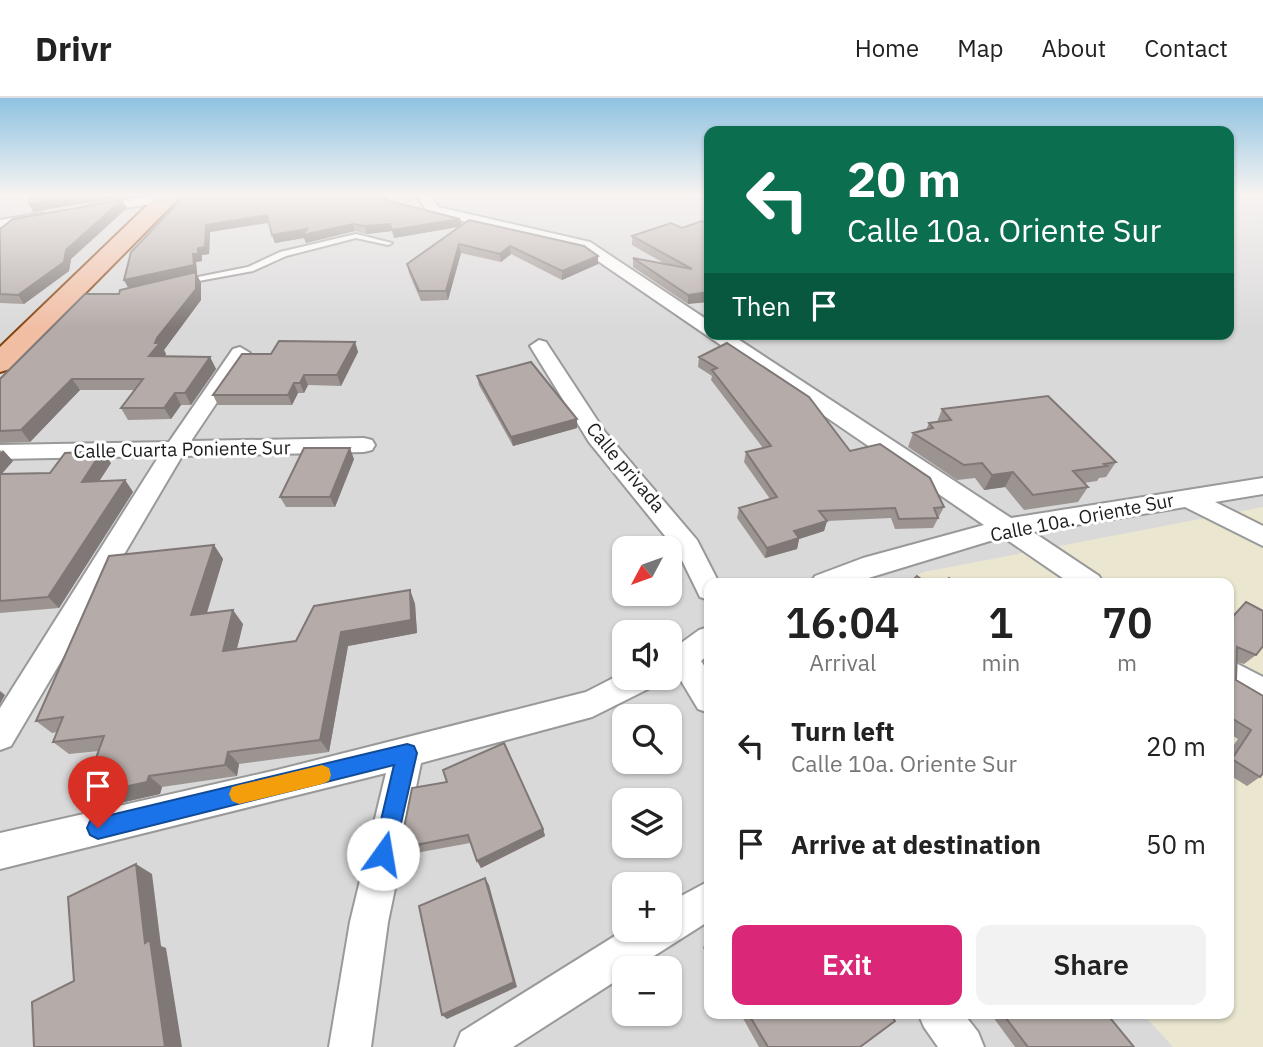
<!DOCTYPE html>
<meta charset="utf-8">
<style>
:root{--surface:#fff;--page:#f2f2f2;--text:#222;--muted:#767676;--line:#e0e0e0;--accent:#db2777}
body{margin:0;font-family:"IBM Plex Sans",sans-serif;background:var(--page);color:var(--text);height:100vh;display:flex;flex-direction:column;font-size:26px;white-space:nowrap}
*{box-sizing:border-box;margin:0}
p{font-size:23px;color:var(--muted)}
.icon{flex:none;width:38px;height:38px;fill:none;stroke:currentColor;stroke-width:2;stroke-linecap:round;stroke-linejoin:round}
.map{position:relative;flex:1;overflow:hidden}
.side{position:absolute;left:704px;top:480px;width:530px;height:441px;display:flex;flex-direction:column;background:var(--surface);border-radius:14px;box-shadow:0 2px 5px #0004}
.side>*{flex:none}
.banner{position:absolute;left:704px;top:28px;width:530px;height:214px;border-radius:14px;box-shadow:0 2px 5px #0004;background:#0b6e4f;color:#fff;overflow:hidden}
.needle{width:46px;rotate:229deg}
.fabs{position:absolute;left:612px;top:438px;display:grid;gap:14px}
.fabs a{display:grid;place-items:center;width:70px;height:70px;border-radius:14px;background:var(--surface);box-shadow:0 2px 5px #0004;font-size:35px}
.pin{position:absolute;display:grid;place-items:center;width:60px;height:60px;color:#fff;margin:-72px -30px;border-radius:50% 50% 50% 0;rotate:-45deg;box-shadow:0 0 7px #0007}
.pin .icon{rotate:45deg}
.me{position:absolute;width:77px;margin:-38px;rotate:13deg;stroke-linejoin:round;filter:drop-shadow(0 0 5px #0008)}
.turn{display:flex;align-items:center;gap:24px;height:147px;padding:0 28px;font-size:32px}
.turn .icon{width:91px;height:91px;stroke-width:2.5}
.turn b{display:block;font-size:49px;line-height:60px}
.then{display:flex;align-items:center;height:66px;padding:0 28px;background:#0003;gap:14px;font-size:26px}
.eta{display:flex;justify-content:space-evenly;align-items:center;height:119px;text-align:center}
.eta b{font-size:42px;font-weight:600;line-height:49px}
.primary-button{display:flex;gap:14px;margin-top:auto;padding:14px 28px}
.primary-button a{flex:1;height:80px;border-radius:14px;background:var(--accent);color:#fff;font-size:28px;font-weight:600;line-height:80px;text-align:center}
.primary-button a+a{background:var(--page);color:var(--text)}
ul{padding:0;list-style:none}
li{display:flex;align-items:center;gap:21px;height:98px;padding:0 28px}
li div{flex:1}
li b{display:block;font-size:26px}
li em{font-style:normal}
header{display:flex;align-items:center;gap:42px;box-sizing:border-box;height:98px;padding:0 35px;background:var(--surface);border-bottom:2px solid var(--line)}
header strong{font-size:33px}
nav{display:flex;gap:38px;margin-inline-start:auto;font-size:24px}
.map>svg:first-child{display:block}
.residential{fill:#dad9da;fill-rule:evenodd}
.farmland{fill:#eae6d0}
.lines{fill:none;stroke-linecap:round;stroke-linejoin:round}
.service-casing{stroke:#999;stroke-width:4}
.minor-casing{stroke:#999;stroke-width:4}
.primary-casing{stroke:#854310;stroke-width:4}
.service{fill:#fff;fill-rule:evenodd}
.minor{fill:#fff;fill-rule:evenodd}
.primary{fill:#f1bea4;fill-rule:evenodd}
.wall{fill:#9c9491}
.shaded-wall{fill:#7f7876}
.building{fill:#b5aca9;stroke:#7f7876;stroke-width:2}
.route{fill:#1a73e8;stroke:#114b97;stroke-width:2}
.slow{fill:#f59e0b}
.labels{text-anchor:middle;stroke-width:6;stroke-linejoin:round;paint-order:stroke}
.street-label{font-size:19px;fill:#1c1c1c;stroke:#fff}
</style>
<header>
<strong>Drivr</strong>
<nav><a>Home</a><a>Map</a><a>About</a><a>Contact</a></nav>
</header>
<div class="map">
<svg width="1263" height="949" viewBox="0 0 1263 949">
<rect width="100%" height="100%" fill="#ede7e3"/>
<!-- residential -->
<path class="residential" d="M0 97H709V236H1228L1229 97H1263V949H0ZM625 450H670V495H625ZM709 485H1228V915H709ZM625 534H670V579H625ZM625 618H670V663H625ZM625 702H670V747H625ZM625 786H670V831H625ZM625 870H670V915H625Z"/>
<!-- farmland -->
<path class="farmland" d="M1263 409V949H1173L1142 915H1228V485H901L924 474Z"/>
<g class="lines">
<defs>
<path id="service" d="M356 136 392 145 388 147 356 140 286 158 253 173 182 186 178 183 248 169 280 154Z"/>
<path id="minor" d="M158 97H192L185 101 90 115 83 111 90 107Z
M417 97H431L438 109 590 144 709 223V236H730L1011 420 1263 380V396L1215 404 1263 428V448L1185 409 1033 434 1099 478 1103 485H1070L1003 439 852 485H811L815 478 863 460 984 427 579 150 428 115Z
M42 115 49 119 47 122 0 130V122Z
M539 242 546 244 605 334 697 442 719 485H709V502L700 499 678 454 589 344 530 248Z
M240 249 250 255 191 343 364 340 372 342 375 347 372 352 364 354 182 358 11 648 0 652V610L159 358 0 361V347L169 344 233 251Z
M709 529V556L701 563 709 575V615L698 611 677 576 670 578V553L699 532Z
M1228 561 1263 579V608L1228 589Z
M625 574V579H659L654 588 592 619 421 665 388 824 371 949H329L350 824 386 675 0 771V735L277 672 586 594Z
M709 783V823L635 870H625V877L513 949H455L461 934 626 831H670V804Z
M918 915H963L978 934 984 949H938L924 929Z"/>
<path id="primary" d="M158 97H182L10 271 0 274V249Z"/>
</defs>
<!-- service casing -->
<use href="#service" class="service-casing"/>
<!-- minor casing -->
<use href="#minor" class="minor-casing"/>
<!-- primary casing -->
<use href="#primary" class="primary-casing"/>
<!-- service -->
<use href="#service" class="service"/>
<!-- minor -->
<use href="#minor" class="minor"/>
<!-- primary -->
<use href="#primary" class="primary"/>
</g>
<!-- wall -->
<path class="wall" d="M177 97 388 100 389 103 461 127 598 158V166L562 182 511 156 501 164 461 155 448 202 421 203 409 175 407 166 459 129 394 140 392 133 367 136 355 133 306 145 304 140 275 145 269 125 210 134 209 156 202 157V163L196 164 197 175H196L201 185V202L164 252 166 256 164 259H210L216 271 191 307H181L171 321 128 322 121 310 134 292H80L30 344 0 345V281L128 190 124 182 180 103Z
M122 102 127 110 71 161 69 173 24 206 0 205V131Z
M709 127 688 206 633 169V160L667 167 632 147V138Z
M355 244 358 254 341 288 308 287 304 295H298L292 307H218L213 297 271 256Z
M699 259 850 353 944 409 933 430 895 431 891 420 827 423 824 433 799 441 797 451 765 460 737 420 739 410 770 401 744 364 746 354 763 350 711 282 712 278 698 269Z
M477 278 577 330 513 348 479 287Z
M942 311 1116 364 1106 379 1099 380 1097 383 1084 385 1088 389 1078 404 1024 412 1005 389 984 392 975 380 957 382 908 349 913 335 926 332 929 325 937 324Z
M0 352 13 363 1 376 50 375 111 365 99 383 125 382 133 394 59 510 0 515Z
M354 361 335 409H286L280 399Z
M214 447 223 461 207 515 243 526 237 551 296 543 410 492 415 506 417 535 348 548 329 654 239 666 237 678 162 689 160 696 98 710 82 698 99 653 69 656 53 644 57 634 52 635 36 623Z
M1246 504 1256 557 1244 566 1237 564 1236 582 1263 598 1260 679 1247 688 1228 676V655L1238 641 1228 635V522Z
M412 690 543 731 545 738 481 770 470 745 405 757 400 750Z
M709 840V860L703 850 706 842Z
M740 915H889L860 949H759Z
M990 915H1106L1134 949H1015Z"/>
<!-- shaded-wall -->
<path class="shaded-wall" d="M87 97H134L33 114 29 106Z
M122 102 127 110 71 161 69 173 24 206 18 197Z
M267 117 270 124 210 134 209 156 202 157V163L196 164 197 175H196L201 185V202L164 252 166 256 155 270 149 258 129 190 124 182 193 156 206 127Z
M460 121 462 128 394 140 392 132Z
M353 126 355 133 306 145 304 140 275 145 272 137 307 131Z
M390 126 392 133 367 136 365 128Z
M459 146 461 155 448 202 446 193Z
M510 148 511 156 501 164 500 156Z
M598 158V166L562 182V173Z
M709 194V204L688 206V197Z
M355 244 358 254 341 288 337 277Z
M210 259 216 271 191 307 185 295Z
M304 277 308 287 304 295 300 285Z
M72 281 80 292 30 344 21 332Z
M294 285 298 295 292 307 288 297Z
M175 295 181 307 171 321 164 310Z
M577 321V330L513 348 511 339Z
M350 350 354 361 335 409 330 399Z
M3 352 13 363 0 378V355Z
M102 353 111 365 91 396 82 384Z
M1013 374 1005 389 984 392 992 377Z
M125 382 133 394 59 510 48 499Z
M827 423 824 433 799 441 797 451 765 460 767 450 794 433Z
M214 447 223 461 202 530 191 517Z
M410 492 415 506 417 535 348 548 329 654 320 642 341 534Z
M233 512 243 526 233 566 223 553Z
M0 593 5 597 0 606Z
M228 654 239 666 237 678 225 667Z
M149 678 162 689 160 696 98 710 82 698Z
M543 731 545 738 481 770 477 763Z
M136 766 152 776 161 848 166 850 182 949H165L145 845Z
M485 780 489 787 517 889 447 921 442 917Z"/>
<!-- building -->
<path class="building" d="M29 97H87L29 106Z
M177 97H386L388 100 381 101 460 121 392 132 390 126 365 128 353 126 303 137 307 131 272 137 267 117 206 127 205 149 198 150V156H193L194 167 124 182 131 154 181 102Z
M122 102 66 152 64 164 18 197 0 196V131L13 121Z
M469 122 584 148 598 158 562 173 510 148 500 156 459 146 446 193H419L407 166Z
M702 123 709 127V194L688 197 633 160 692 171 632 138 671 125 682 130Z
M196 174V191L157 240 155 245H160L149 258 210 259 185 295H175L164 310H121L143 281H72L21 332 0 333V281L85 196H119L120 192Z
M279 243 355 244 337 277H304L300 285H294L288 297H213L242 256H271Z
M727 245 809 299 850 353 880 346 930 380 944 409 934 410 938 420 899 421 895 410 819 413 827 423 794 433 799 440 767 450 739 410 777 399 746 354 771 348 712 272 717 270 699 259Z
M531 264 577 321 511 339 477 278Z
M1048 298 1116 364 1104 366 1107 368 1073 373 1088 389 1033 397 1013 374 992 377 982 365 964 367 913 335 933 330 929 325 951 322 942 311Z
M304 350H350L330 399H280Z
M102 353 82 384 125 382 48 499 0 503V376L50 375 65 355Z
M214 447 191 517 233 512 223 553 296 543 314 508 410 492 411 522 341 534 320 642 228 654 225 667 149 678 147 684 82 698 104 638 53 644 63 619 36 623 109 458Z
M917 478 926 485H909Z
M949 480 957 485H943Z
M1246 504 1263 513V548L1256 557 1237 549 1236 582 1263 598V675L1260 679 1232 661 1251 632 1228 618V543L1232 538 1228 536V524Z
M504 645 543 731 477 763 468 737 400 750 412 690 447 684 443 672Z
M136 766 145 845 150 842 165 949H34L32 904 74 883 68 799Z
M485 780 514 884 442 917 419 808Z
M748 915H889L895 923 860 949H768Z
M1002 915H1106L1134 949H1028Z"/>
<!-- sky -->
<linearGradient id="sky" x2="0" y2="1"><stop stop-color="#8ec2e1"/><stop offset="0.42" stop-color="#f7f4f2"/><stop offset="1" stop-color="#f7f4f2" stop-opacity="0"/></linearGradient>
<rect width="1263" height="230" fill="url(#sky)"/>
<!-- route -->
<path class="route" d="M407 646 414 648 417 655 394 756 391 764 383 767 376 764 373 756 394 667 98 741 90 737 87 730 90 723 98 720Z"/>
<!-- slow -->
<path class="slow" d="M322 667 329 670 331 677 329 683 322 686 239 706 232 703 229 696 232 689 239 687Z"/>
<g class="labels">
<!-- street labels -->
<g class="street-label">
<text transform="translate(182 351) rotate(-1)" y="7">Calle Cuarta Poniente Sur</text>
<text transform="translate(626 369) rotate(50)" y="7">Calle privada</text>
<text transform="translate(1082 419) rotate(-11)" y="7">Calle 10a. Oriente Sur</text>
</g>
</g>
</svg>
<div class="fabs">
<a><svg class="needle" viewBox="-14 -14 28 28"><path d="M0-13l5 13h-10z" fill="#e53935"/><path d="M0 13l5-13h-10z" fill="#767676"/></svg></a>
<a><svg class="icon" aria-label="sound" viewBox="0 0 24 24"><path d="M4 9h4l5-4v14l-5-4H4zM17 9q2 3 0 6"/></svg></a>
<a><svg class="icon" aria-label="search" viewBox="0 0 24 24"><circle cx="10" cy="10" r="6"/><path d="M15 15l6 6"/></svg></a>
<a><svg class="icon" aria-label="layers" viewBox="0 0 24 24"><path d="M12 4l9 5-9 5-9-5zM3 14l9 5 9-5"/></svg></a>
<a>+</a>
<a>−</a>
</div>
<div class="pin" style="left:98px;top:730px;background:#d93025"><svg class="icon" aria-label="arrive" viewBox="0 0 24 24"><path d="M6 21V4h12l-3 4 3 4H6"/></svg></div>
<svg class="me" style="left:383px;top:756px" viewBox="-20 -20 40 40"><circle r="19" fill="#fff"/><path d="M0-13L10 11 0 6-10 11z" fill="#1a73e8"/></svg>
<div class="banner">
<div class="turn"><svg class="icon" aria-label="left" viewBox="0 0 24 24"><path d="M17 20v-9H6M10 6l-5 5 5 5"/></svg><div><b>20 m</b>Calle 10a. Oriente Sur</div></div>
<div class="then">Then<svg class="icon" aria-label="arrive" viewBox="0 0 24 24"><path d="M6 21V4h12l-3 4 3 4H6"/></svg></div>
</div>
<section class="side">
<div class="eta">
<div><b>16:04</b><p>Arrival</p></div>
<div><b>1</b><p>min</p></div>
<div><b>70</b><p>m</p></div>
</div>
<ul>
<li><svg class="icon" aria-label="left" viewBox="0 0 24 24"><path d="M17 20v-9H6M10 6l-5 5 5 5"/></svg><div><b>Turn left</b><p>Calle 10a. Oriente Sur</p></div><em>20 m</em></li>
<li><svg class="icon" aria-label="arrive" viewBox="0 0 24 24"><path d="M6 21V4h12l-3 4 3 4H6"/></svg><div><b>Arrive at destination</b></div><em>50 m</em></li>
</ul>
<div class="primary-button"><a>Exit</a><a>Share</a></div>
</section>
</div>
